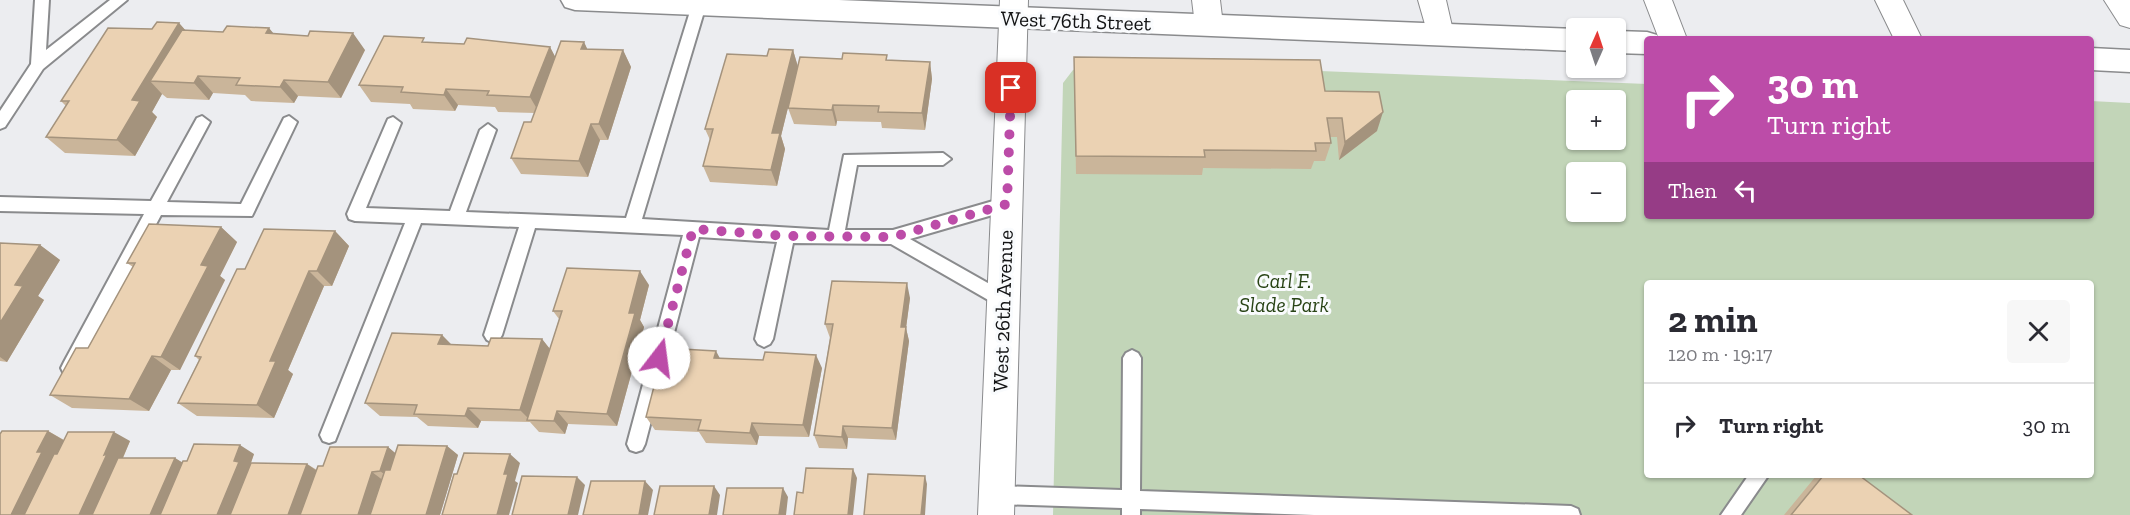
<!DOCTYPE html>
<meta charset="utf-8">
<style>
:root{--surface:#fff;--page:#f7f7f7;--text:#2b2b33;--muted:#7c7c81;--line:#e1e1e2}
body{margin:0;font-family:"Zilla Slab",serif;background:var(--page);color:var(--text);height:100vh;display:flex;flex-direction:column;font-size:22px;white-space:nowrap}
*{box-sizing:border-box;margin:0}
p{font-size:20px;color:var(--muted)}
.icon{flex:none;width:33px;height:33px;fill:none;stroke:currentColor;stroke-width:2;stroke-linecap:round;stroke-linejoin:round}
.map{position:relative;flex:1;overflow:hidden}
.panel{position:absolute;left:1644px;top:280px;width:450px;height:198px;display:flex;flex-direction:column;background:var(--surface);border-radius:6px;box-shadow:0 2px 4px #0004}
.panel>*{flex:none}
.banner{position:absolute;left:1644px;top:36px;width:450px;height:183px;border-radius:6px;box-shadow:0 2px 4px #0004;background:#bc4ca8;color:#fff;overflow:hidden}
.needle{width:39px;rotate:3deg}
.controls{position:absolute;left:1566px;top:18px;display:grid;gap:12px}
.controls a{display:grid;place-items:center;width:60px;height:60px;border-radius:6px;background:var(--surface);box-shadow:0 2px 4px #0004;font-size:30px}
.pin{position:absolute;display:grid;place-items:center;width:51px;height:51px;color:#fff;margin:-26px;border-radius:12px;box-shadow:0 3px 9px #0006}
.me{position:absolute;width:66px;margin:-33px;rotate:15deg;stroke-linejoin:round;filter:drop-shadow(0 0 4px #0008)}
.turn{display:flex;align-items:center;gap:21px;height:126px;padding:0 24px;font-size:27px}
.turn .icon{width:78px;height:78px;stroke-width:2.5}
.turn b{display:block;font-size:42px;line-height:51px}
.then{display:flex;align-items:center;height:57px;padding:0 24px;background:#0003;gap:12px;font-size:22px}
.round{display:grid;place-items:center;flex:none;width:63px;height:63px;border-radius:6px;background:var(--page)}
.overview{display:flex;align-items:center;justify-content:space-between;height:102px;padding:0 24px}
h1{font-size:36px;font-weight:700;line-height:45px}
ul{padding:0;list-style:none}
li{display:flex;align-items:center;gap:18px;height:84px;padding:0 24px;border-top:2px solid var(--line)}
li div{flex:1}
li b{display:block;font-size:22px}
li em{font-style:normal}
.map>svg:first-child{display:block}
.green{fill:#c2d5b8;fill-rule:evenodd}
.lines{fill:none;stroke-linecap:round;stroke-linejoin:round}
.lane-casing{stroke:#8a8b8d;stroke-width:4}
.street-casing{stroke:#8a8b8d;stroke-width:2}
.secondary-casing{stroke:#8a8b8d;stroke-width:3}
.lane{fill:#fff;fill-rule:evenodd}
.street{fill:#fff;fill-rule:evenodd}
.secondary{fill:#fff;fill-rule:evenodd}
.wall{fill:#cab59a}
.shaded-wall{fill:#a4937d}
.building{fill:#ebd2b3;stroke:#a4937d;stroke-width:1.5}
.route{stroke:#bc4ca8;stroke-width:10;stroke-dasharray:0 18}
.labels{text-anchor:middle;stroke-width:6;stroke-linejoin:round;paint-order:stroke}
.street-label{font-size:21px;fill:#121314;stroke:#f9fbfd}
.park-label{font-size:21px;font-style:italic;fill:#294416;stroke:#f9fbfd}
</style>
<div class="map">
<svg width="2130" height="515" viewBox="0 0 2130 515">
<rect width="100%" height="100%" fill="#ecedf0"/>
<!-- green -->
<path class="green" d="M1093 62 1647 84V216H2091V101L2130 103V515H1053L1063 83 1073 70ZM1576 100H1616V140H1576ZM1576 172H1616V212H1576ZM1647 284H2091V476H1647Z"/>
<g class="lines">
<defs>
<path id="lane" d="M35 0H49L46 50 110 0H127L43 69 5 127 0 129V111L31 64Z
M698 0 706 5 642 219 829 230 844 155 943 153 951 159 943 165H857L845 230H893L1007 197 1013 199 1015 204 1013 209 910 239 1009 295 1011 300 1009 305 1003 307 997 305 891 244 793 243 773 339 770 344 764 347 758 344 755 339 777 242 699 237 645 444 642 450 636 452 630 450 627 444 683 235 535 228 502 335 499 340 493 343 487 340 484 335 519 227 421 223 335 441 329 443 323 441 320 435 405 223 355 221 349 219 347 214 388 119 393 117 401 123 366 208 450 211 480 130 488 124 496 130 466 212 626 218 692 5Z
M202 116 210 122 167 202 241 204 284 118 289 116 297 122 252 216 161 215 76 374 70 376 64 374 61 368 64 362 144 214 0 211V197L151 201 197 118Z
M1132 350 1138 353 1141 358 1140 491 1571 506 1578 509 1580 515H1314L1140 509V515H1122V508L997 504 990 501 988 495 990 489 997 486 1122 490 1123 358 1126 353Z
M1748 476H1768L1741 515H1721Z"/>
<path id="street" d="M1000 0H1028L1014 515H978Z
M1192 0H1220L1223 25 1219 32 1209 35 1199 32 1195 25Z
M1418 0H1446L1454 35 1450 42 1440 45 1430 42Z
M1644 0H1672L1687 39H1659Z
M1875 0H1903L1922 39H1894Z
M2104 0H2130V28L2120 25Z"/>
<path id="secondary" d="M561 0H839L1576 29V51L575 10 565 7Z
M1616 31 1647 32 1657 35 1659 39H1647V54L1616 53Z
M2091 48 2130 50V72L2091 70Z"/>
</defs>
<!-- lane casing -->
<use href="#lane" class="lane-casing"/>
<!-- street casing -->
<use href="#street" class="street-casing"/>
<!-- secondary casing -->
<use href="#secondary" class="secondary-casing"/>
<!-- lane -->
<use href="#lane" class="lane"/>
<!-- street -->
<use href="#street" class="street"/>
<!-- secondary -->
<use href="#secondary" class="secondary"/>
</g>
<!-- wall -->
<path class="wall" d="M179 23 185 30 223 32 269 28 273 34 365 50 341 98 298 96 294 103 251 101 245 95 213 93 209 100 167 98 162 94 152 112 157 117 135 156 65 153 46 137 66 106 61 101 152 29Z
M584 42 587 49 623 50 631 67 608 140H600L588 177 521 174 511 158 531 122 535 113 498 112 495 107 458 105 455 111 413 109 410 104 371 102 359 85 427 43 550 47 555 57Z
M793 50 798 67 781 136 785 149 777 186 710 182 703 166 710 140 705 129 767 56Z
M1074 57 1325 91 1377 131 1339 160 1337 137H1330L1331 143 1325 161H1314L1311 169 1203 168 1202 175 1076 174Z
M888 60 930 62 932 79 925 130 882 128 881 122 837 121 836 126 794 124 788 108Z
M221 227 237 242 220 276 225 280 180 370H171L149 411 72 408 50 395 88 348 133 267 127 263Z
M335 231 349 246 332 286H324L288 370 293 374 274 418 197 416 178 403 199 360 195 356Z
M0 243 40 245 60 260 38 296 44 300 7 362 0 361Z
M649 285 640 320 644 327 617 426 568 424 565 434 539 432 530 422 481 421 478 428 428 426 417 417 380 416 365 403 442 335 451 345 488 346 542 339 550 349 559 319 553 311Z
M910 298 906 328 909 341 896 440 848 438 847 449 819 448 814 435 830 338 825 324Z
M720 358 822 368 809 437 759 436 757 445 706 443 699 432 655 430 646 417Z
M48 431 64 440 130 441 123 458H175L182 463 187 461 254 454 251 463 307 464 317 470 323 466 388 447 396 454 447 446 458 455 440 515H0L1 433Z
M1816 476H1860L1912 515H1784Z"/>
<!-- shaded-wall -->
<path class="shaded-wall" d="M179 23 194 40 150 81 162 94 152 112 157 117 135 156 117 140 132 100Z
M269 28 283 45 266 33Z
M353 33 365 50 341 98 328 82Z
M584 42 592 59 581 49Z
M550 47 559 64 540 114 530 97Z
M623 50 631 67 608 140 599 124Z
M793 50 798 67 781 136 785 149 777 186 771 170 772 133Z
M930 62 932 79 925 130 922 113Z
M198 76 213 93 209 100 194 83Z
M284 80 298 96 294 103 280 87Z
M446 89 458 105 455 111 444 95Z
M833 105 837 121 836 126 832 110Z
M1383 112 1377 131 1339 160 1345 142Z
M591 124 600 140 588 177 579 161Z
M221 227 237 242 220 276 225 280 180 370 161 357 201 265Z
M335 231 349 246 332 286 317 271Z
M40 245 60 260 38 296 44 300 7 362 0 357V323L15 285Z
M309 271 324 286 288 370 293 374 274 418 257 405 270 361Z
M640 271 649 285 640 320 644 327 617 426 607 414 629 313Z
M907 283 910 298 906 328 909 341 896 440 892 428 901 327Z
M442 335 455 348 438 344Z
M542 339 553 353 530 420 520 410Z
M716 351 723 364 714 358Z
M816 355 822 368 809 437 803 425Z
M152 356 171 370 149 411 129 399Z
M468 408 481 421 478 428 465 416Z
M557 411 568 424 565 434 554 421Z
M752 423 759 436 757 445 750 433Z
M843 426 848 438 847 449 842 437Z
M48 431 65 441 33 515H11L37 452Z
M114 432 130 441 121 462 100 515H79L104 455Z
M240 445 254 454 249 468 235 515H217L234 461Z
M447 446 458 455 440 515H426Z
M388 447 400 457 392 480 380 471Z
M510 454 520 463 515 481 518 483 509 515H497L504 474Z
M175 458 190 467 169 515H150Z
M307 464 320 473 305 515H288Z
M853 469 857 478 853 515H848Z
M372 472 384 481 373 515H358Z
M925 476 927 484 925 515H921Z
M577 477 585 485 578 515H568Z
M645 481 653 490 648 515H639Z
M714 486 720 495 717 515H709Z
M783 488 788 497 786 515H779Z"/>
<!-- building -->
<path class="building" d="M157 22 179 23 132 100 140 101 117 140 46 137 69 101H61L108 28 152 29Z
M227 26 269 28 266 33 308 36 310 31 353 33 328 82 284 80 280 87 236 85 240 78 198 76 194 83 150 81 182 30 223 32Z
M384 36 424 38 422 42 464 44 467 38 550 47 530 97 487 95 489 91 446 89 444 95 401 92 403 87 359 85Z
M561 41 584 42 581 49 623 50 599 124H591L579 161 511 158 524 122H531Z
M769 49 793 50 772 133H780L771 170 703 166 713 129H705L727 54 767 56Z
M843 53 887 55 886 60 930 62 922 113 878 112 879 106 833 105 832 110 788 108 800 57 842 59Z
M1074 57 1320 60 1325 91 1379 92 1383 112 1345 142 1342 118H1327L1331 143H1315L1316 151 1204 150 1205 157 1076 156Z
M149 224 221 227 201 265 208 266 161 357 152 356 129 399 50 395 76 348H88L135 263H127Z
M264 229 335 231 317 271H309L270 361H276L257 405 178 403 201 357 195 356 237 269H245Z
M0 243 40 245 15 285 23 286 0 323Z
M567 268 640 271 629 313H635L607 414 557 411 554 421 527 420 562 311H553Z
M832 281 907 283 901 327H906L892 428 843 426 842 437 814 435 833 324H825Z
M392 333 442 335 438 344 488 346 491 338 542 339 520 410 468 408 465 416 414 414 417 405 365 403Z
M664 348 716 351 714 358 763 360 765 352 816 355 803 425 752 423 750 433 698 430 701 420 646 417Z
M2 431H48L37 452H42L11 515H0V434Z
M68 432H114L104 455 107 454 79 515H24L54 454H57Z
M194 444 240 445 234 461 239 462 217 515H160L183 461H187Z
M398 445 447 446 426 515H370L385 470H390Z
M330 447H388L380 471 372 472 358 515H300L318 466H323Z
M464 453 510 454 504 474H508L497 515H442L454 474H457Z
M118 458H175L150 515H92Z
M251 463 307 464 288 515H230Z
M806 468 853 469 848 515H794L797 492 803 493Z
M868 474 925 476 921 515H864Z
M522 476 577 477 568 515H512Z
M1823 476H1860L1912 515H1791Z
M591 481H645L639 515H583Z
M660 486H714L709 515H654Z
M727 488H783L779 515H723Z"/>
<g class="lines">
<!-- route -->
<path class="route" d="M659 358 693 229 786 236 893 237 1007 204 1011 88"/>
</g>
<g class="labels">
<!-- street labels -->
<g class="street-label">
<text transform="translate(1076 21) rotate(2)" y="7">West 76th Street</text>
<text transform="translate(1003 311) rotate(-88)" y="7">West 26th Avenue</text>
</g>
<!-- park labels -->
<g class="park-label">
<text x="1284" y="288">Carl F.<tspan x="1284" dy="24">Slade Park</tspan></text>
</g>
</g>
</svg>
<div class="controls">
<a><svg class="needle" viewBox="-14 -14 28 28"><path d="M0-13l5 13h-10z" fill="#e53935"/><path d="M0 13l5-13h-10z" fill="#7c7c81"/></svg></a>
<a>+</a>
<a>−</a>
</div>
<div class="pin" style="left:1011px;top:88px;background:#d93025"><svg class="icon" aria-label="arrive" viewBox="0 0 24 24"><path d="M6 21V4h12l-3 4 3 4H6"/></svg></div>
<svg class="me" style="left:659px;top:358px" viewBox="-20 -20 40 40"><circle r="19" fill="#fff"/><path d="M0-13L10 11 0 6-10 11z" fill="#bc4ca8"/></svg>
<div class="banner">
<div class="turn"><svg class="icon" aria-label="right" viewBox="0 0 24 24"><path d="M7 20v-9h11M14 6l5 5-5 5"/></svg><div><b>30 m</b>Turn right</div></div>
<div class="then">Then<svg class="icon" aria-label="left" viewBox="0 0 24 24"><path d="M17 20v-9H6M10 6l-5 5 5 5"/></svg></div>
</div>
<section class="panel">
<div class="overview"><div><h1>2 min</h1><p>120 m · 19:17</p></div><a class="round"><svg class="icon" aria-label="close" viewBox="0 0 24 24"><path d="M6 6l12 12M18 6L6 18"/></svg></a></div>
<ul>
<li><svg class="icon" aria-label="right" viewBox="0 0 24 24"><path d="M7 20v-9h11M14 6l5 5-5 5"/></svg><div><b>Turn right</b></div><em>30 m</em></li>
</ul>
</section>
</div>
